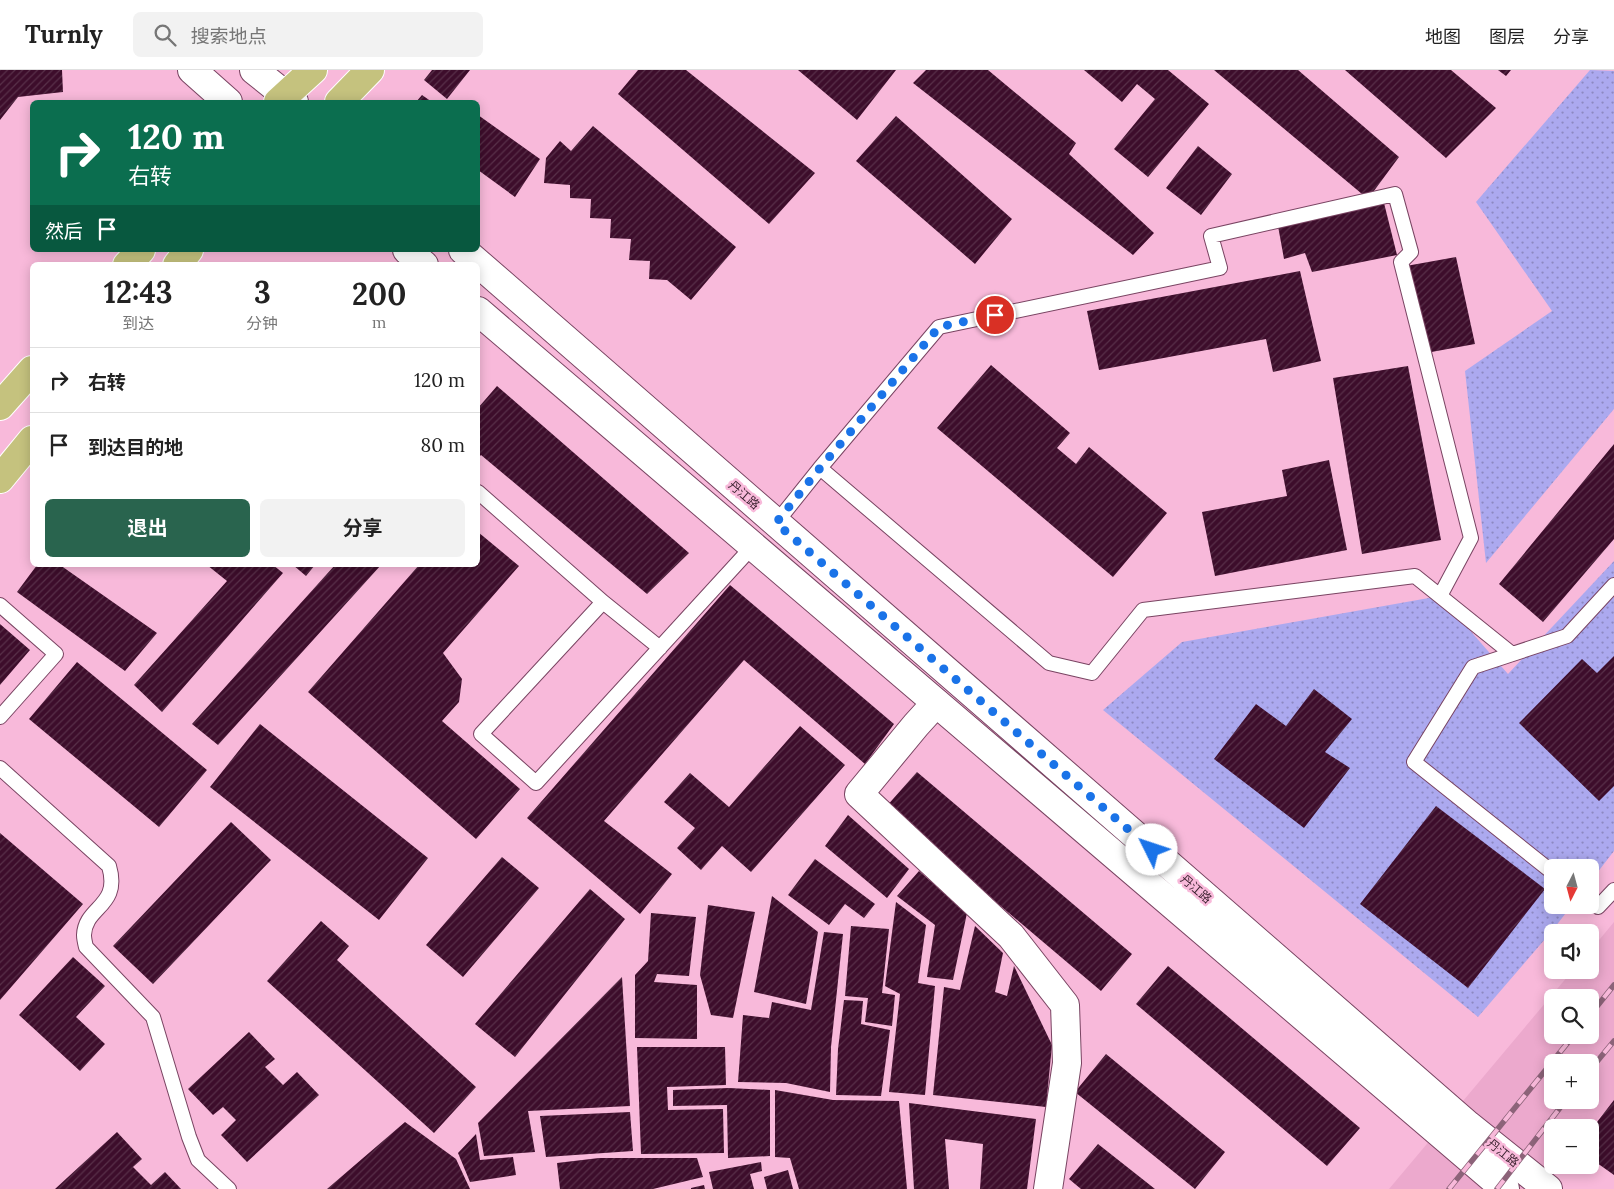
<!DOCTYPE html>
<html lang="zh">
<meta charset="utf-8">
<style>
:root{--surface:#fff;--page:#f2f2f2;--text:#222;--muted:#767676;--line:#e0e0e0;--accent:#29644e}
body{margin:0;font-family:Lora,"Noto Sans SC",serif;background:var(--page);color:var(--text);height:100vh;display:flex;flex-direction:column;font-size:19px;white-space:nowrap}
*{box-sizing:border-box;margin:0}
p{font-size:16px;color:var(--muted)}
.icon{flex:none;width:28px;height:28px;fill:none;stroke:currentColor;stroke-width:2;stroke-linecap:round;stroke-linejoin:round}
.map{position:relative;flex:1;overflow:hidden}
.details{position:absolute;left:30px;top:192px;width:450px;height:305px;display:flex;flex-direction:column;background:var(--surface);border-radius:8px;box-shadow:0 2px 12px #0003}
.details>*{flex:none}
.hud{position:absolute;left:30px;top:30px;width:450px;height:152px;border-radius:8px;box-shadow:0 2px 12px #0003;background:#0b6e4f;color:#fff;overflow:hidden}
.needle{width:32px;rotate:186deg}
.fabs{position:absolute;left:1544px;top:789px;display:grid;gap:10px}
.fabs a{display:grid;place-items:center;width:55px;height:55px;border-radius:8px;background:var(--surface);box-shadow:0 2px 12px #0003;font-size:25px}
.pin{position:absolute;display:grid;place-items:center;width:42px;height:42px;color:#fff;margin:-21px;border:2px solid #fff;border-radius:50%;box-shadow:0 1px 5px #0007}
.me{position:absolute;width:55px;margin:-28px;rotate:311deg;stroke-linejoin:round;filter:drop-shadow(0 0 4px #0008)}
.turn{display:flex;align-items:center;gap:18px;height:105px;padding:0 15px;font-size:22px}
.turn .icon{width:65px;height:65px;stroke-width:2.5}
.turn b{display:block;font-size:35px;line-height:42px}
.then{display:flex;align-items:center;height:48px;padding:0 15px;background:#0003;gap:10px;font-size:19px}
.eta{display:flex;justify-content:space-evenly;align-items:center;height:85px;text-align:center}
.eta b{font-size:30px;font-weight:700;line-height:35px}
.action{display:flex;gap:10px;margin-top:auto;padding:10px 15px}
.action a{flex:1;height:58px;border-radius:8px;background:var(--accent);color:#fff;font-size:20px;font-weight:700;line-height:58px;text-align:center}
.action a+a{background:var(--page);color:var(--text)}
ul{padding:0;list-style:none}
li{display:flex;align-items:center;gap:15px;height:65px;padding:0 15px;border-top:1px solid var(--line)}
li div{flex:1}
li b{display:block;font-size:19px}
li em{font-style:normal}
header{display:flex;align-items:center;gap:30px;box-sizing:border-box;height:70px;padding:0 25px;background:var(--surface);border-bottom:1px solid var(--line)}
header strong{font-size:24px}
nav{display:flex;gap:28px;margin-inline-start:auto;font-size:18px}
.search{width:350px;height:45px;background:var(--page);display:flex;align-items:center;gap:12px;box-sizing:border-box;padding:0 18px;border-radius:8px;color:var(--muted);font-size:19px}
.map>svg:first-child{display:block}
.built{fill:#eca9cd;fill-rule:evenodd}
.park{fill:url(#park-dots)}
.building{fill:url(#building-hatch)}
.lines{fill:none;stroke-linecap:round;stroke-linejoin:round}
.service-casing{stroke:#794462;stroke-width:16}
.minor-casing{stroke:#794462;stroke-width:30}
.secondary-casing{stroke:#794462;stroke-width:30}
.primary-casing{stroke:#fff;stroke-width:30}
.service{stroke:#fff;stroke-width:14}
.minor{stroke:#fff;stroke-width:28}
.secondary{stroke:#fff;stroke-width:28}
.primary{stroke:#c5c27e;stroke-width:28}
.rail-casing{stroke:#8c6379;stroke-width:5.5}
.rail{stroke:#f8b9da;stroke-width:4;stroke-dasharray:11;stroke-linecap:butt}
.route{stroke:#1a73e8;stroke-width:9;stroke-dasharray:0 16.2}
.labels{text-anchor:middle;stroke-width:5;stroke-linejoin:round;paint-order:stroke}
.street-label{font-size:12px;fill:#371f2c;stroke:#f8b9da}
</style>
<header>
<strong>Turnly</strong>
<div class="search"><svg class="icon" aria-label="search" viewBox="0 0 24 24"><circle cx="10" cy="10" r="6"/><path d="M15 15l6 6"/></svg>搜索地点</div>
<nav><a>地图</a><a>图层</a><a>分享</a></nav>
</header>
<div class="map">
<svg width="1614" height="1119" viewBox="0 0 1614 1119">
<defs>
<pattern id="park-dots" width="8" height="8" patternUnits="userSpaceOnUse" patternTransform="scale(1.25)"><rect width="8" height="8" fill="#aca9ef"/><path d="M2 2h.1M6 6h.1" fill="none" stroke="#8d89c2" stroke-width="1.8" stroke-linecap="round"/></pattern>
<pattern id="building-hatch" width="6" height="6" patternUnits="userSpaceOnUse" patternTransform="scale(1.25)"><rect width="6" height="6" fill="#3d0d2b"/><path d="M-1 1l2-2M0 6l6-6M5 7l2-2" fill="none" stroke="#583049"/></pattern>
</defs>
<rect width="100%" height="100%" fill="#f8b9da"/>
<!-- built -->
<path class="built" d="M1614 852V1032L1590 1057 1552 1058V1095H1557L1538 1119H1389L1573 900H1590V881ZM1552 928H1590V965H1552ZM1552 992H1590V1030H1552Z"/>
<!-- park -->
<path class="park" d="M1590 0 1614 1V339L1486 493 1465 301 1552 241 1476 132Z
M1614 491V781L1590 812V798H1552V835H1572L1552 861 1478 947 1103 640 1182 572 1440 526 1508 604Z"/>
<!-- building -->
<path class="building" d="M0 0H62L63 22 18 27 0 50Z
M432 0H470L447 29 424 10Z
M638 0H686L815 103 769 154 618 24Z
M798 0H896L857 50Z
M926 0H988L1076 73 1069 84 1154 163 1133 185 913 13Z
M1084 0H1168L1209 34 1148 107 1114 79 1155 29 1137 14 1122 32Z
M1214 0H1298L1399 87 1368 129Z
M1345 0H1451L1496 38 1446 88Z
M1498 0H1511L1506 6Z
M422 25 432 32H416Z
M478 45 540 89 515 127 478 100Z
M896 46 1012 149 975 194 856 91Z
M593 56 736 177 691 230 667 210 649 209 650 191 629 190 631 169 610 168 611 149 590 148 591 129 570 128V115L544 113 546 88 560 71 571 81Z
M1198 76 1232 104 1201 145 1166 118Z
M1384 133 1397 185 1312 202 1305 183 1284 189 1278 156Z
M1456 187 1475 274 1426 283 1406 196Z
M1300 201 1321 291 1273 302 1266 269 1099 300 1087 241Z
M991 295 1070 363 1057 378 1076 394 1089 377 1167 443 1113 507 937 358Z
M1408 296 1441 470 1362 484 1333 308Z
M497 316 689 483 647 524 481 385 478 388V338Z
M1614 374V469L1543 552 1499 514Z
M1329 390 1347 480 1215 506 1202 442 1287 426 1282 400Z
M478 462 519 496 443 583 462 609 459 632 442 651 520 719 476 769 308 622 419 495H478Z
M37 495H60L157 563 125 601 17 522Z
M207 495H273L283 503 162 642 134 615 227 511Z
M293 495H315L306 506Z
M335 495H381L218 675 192 654Z
M730 515 894 654 865 694 744 590 604 751 672 804 640 844 527 748Z
M0 554 30 580 0 615Z
M1614 586V716L1599 731 1519 653 1582 589 1597 603Z
M77 592 207 700 159 757 29 649Z
M1314 619 1352 649 1325 682 1350 698 1304 758 1214 689 1256 634 1286 656Z
M260 654 428 788 379 850 210 717Z
M800 656 845 695 751 802 722 776 701 800 677 778 695 758 664 732 690 703 729 737Z
M917 702 1132 884 1101 921 885 738Z
M1436 736 1545 819 1468 918 1360 834Z
M848 745 909 799 887 828 825 776Z
M231 752 271 790 153 914 113 876Z
M0 763 83 834 0 930Z
M502 787 539 818 463 907 426 875Z
M815 789 875 834 864 848 845 834 829 855 788 825Z
M919 801 967 843 953 910 927 907 935 855 897 826Z
M590 819 625 849 515 987 475 954Z
M772 826 818 862 806 934 754 922Z
M896 832 926 855 918 913 935 916 925 1025 889 1022 900 924 885 916Z
M708 835 755 842 733 948 711 945 700 905Z
M651 843 696 847 689 906 657 904 654 912 697 915V969L635 968V905L648 891Z
M321 851 349 876 337 890 476 1017 434 1063 267 911Z
M851 856 889 859 882 923 895 925 892 956 865 952 868 928 845 926Z
M975 856 1003 883 995 922 1007 926 1014 896 1052 975 1046 1037 933 1025 944 917 960 920Z
M824 862 843 864 831 977 830 1022 786 1013 738 1012 743 945 769 948 772 932 811 940Z
M73 887 105 916 76 947 105 974 80 1001 19 945Z
M1168 896 1360 1058 1327 1096 1136 934Z
M622 907 630 1036 528 1041 535 1082 484 1086 478 1053Z
M844 930 863 931 861 954 890 960 881 1026 836 1025 838 979Z
M249 962 275 989 265 997 283 1015 297 1002 319 1025 247 1092 221 1065 236 1050 223 1037 213 1045 188 1019Z
M637 977H725L726 1015 667 1017 668 1040 723 1039 724 1083 641 1084Z
M1106 984 1225 1082 1195 1119 1075 1022Z
M729 1018 770 1020V1086L728 1088 727 1035 673 1036V1020Z
M775 1020 833 1030 899 1031 907 1119H799L790 1088 775 1087Z
M1614 1030V1105L1590 1088V1061Z
M909 1033 1036 1049 1027 1119H980L983 1074 945 1069 949 1119H914Z
M630 1042 633 1081 546 1087 540 1046Z
M405 1052 456 1089 470 1119H327Z
M117 1062 142 1089 133 1097 151 1115 165 1102 181 1119H55Z
M476 1064 480 1090 513 1087 516 1105 470 1112 458 1083Z
M1098 1074 1155 1119H1081L1069 1109Z
M599 1088H697L703 1107 653 1119H560L557 1093Z
M761 1092 762 1101 750 1104 754 1119H713L709 1102Z
M788 1100 793 1119H767L764 1107Z
M704 1115 705 1119H691V1118Z"/>
<g class="lines">
<defs>
<path id="service" d="M820 398 939 257 1220 198 1211 166 1395 124 1411 182 1401 192 1471 468 1440 526
M478 422 603 532
M776 453 820 398 1049 593 1092 603 1143 540 1415 506 1512 584
M0 535 56 584 0 647
M660 578 603 532 481 664 536 713 753 476
M0 698 109 796C121 837 85 836 84 865 84 869 85 873 86 877L153 947 189 1067 198 1090 229 1119
M1552 802 1414 692 1473 597 1567 566 1614 515
M1590 831 1598 837 1614 820"/>
<path id="minor" d="M936 633 916 655 859 724 1011 866 1065 935 1067 993 1048 1119"/>
<path id="secondary" d="M192 0 228 32
M254 0 294 32
M407 180 424 195
M463 180 1468 1055 1548 1119
M478 241 1505 1119"/>
<path id="primary" d="M278 32 313 0
M339 32 370 0
M127 195 141 180
M177 195 189 180
M0 336 32 300
M0 409 32 370"/>
</defs>
<!-- service casing -->
<use href="#service" class="service-casing"/>
<!-- minor casing -->
<use href="#minor" class="minor-casing"/>
<!-- secondary casing -->
<use href="#secondary" class="secondary-casing"/>
<!-- primary casing -->
<use href="#primary" class="primary-casing"/>
<!-- service -->
<use href="#service" class="service"/>
<!-- minor -->
<use href="#minor" class="minor"/>
<!-- secondary -->
<use href="#secondary" class="secondary"/>
<!-- primary -->
<use href="#primary" class="primary"/>
<defs>
<path id="rail" d="M1590 945 1614 915
M1590 1000 1614 971
M1449 1119 1574 965
M1497 1119 1566 1030"/>
</defs>
<!-- rail casing -->
<use href="#rail" class="rail-casing"/>
<!-- rail -->
<use href="#rail" class="rail"/>
</g>
<g class="lines">
<!-- route -->
<path class="route" d="M995 245 939 257 820 398 776 453 1152 780"/>
</g>
<g class="labels">
<!-- street labels -->
<g class="street-label">
<text transform="translate(744 425) rotate(41)" y="4">丹江路</text>
<text transform="translate(1196 819) rotate(41)" y="4">丹江路</text>
<text transform="translate(1503 1083) rotate(39)" y="4">丹江路</text>
</g>
</g>
</svg>
<div class="fabs">
<a><svg class="needle" viewBox="-14 -14 28 28"><path d="M0-13l5 13h-10z" fill="#e53935"/><path d="M0 13l5-13h-10z" fill="#767676"/></svg></a>
<a><svg class="icon" aria-label="sound" viewBox="0 0 24 24"><path d="M4 9h4l5-4v14l-5-4H4zM17 9q2 3 0 6"/></svg></a>
<a><svg class="icon" aria-label="search" viewBox="0 0 24 24"><circle cx="10" cy="10" r="6"/><path d="M15 15l6 6"/></svg></a>
<a>+</a>
<a>−</a>
</div>
<div class="pin" style="left:995px;top:245px;background:#d93025"><svg class="icon" aria-label="arrive" viewBox="0 0 24 24"><path d="M6 21V4h12l-3 4 3 4H6"/></svg></div>
<svg class="me" style="left:1152px;top:780px" viewBox="-20 -20 40 40"><circle r="19" fill="#fff"/><path d="M0-13L10 11 0 6-10 11z" fill="#1a73e8"/></svg>
<div class="hud">
<div class="turn"><svg class="icon" aria-label="right" viewBox="0 0 24 24"><path d="M7 20v-9h11M14 6l5 5-5 5"/></svg><div><b>120 m</b>右转</div></div>
<div class="then">然后<svg class="icon" aria-label="arrive" viewBox="0 0 24 24"><path d="M6 21V4h12l-3 4 3 4H6"/></svg></div>
</div>
<section class="details">
<div class="eta">
<div><b>12:43</b><p>到达</p></div>
<div><b>3</b><p>分钟</p></div>
<div><b>200</b><p>m</p></div>
</div>
<ul>
<li><svg class="icon" aria-label="right" viewBox="0 0 24 24"><path d="M7 20v-9h11M14 6l5 5-5 5"/></svg><div><b>右转</b></div><em>120 m</em></li>
<li><svg class="icon" aria-label="arrive" viewBox="0 0 24 24"><path d="M6 21V4h12l-3 4 3 4H6"/></svg><div><b>到达目的地</b></div><em>80 m</em></li>
</ul>
<div class="action"><a>退出</a><a>分享</a></div>
</section>
</div>
